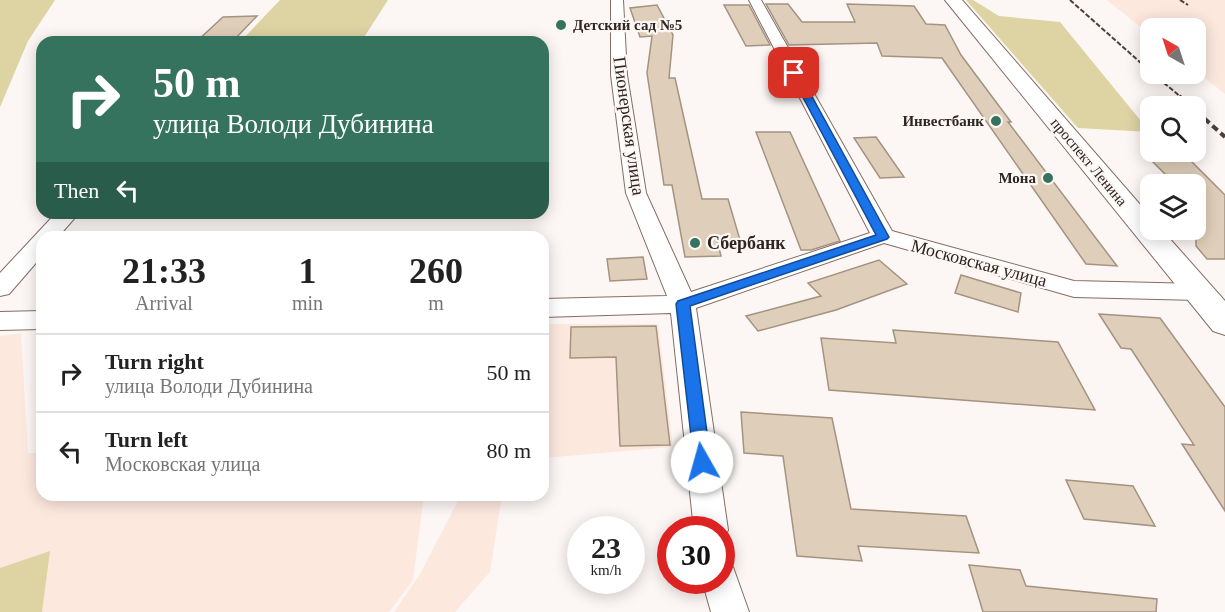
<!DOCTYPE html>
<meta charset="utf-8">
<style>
:root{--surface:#fff;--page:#f6f6f6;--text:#222;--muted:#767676;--line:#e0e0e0}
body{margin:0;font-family:Georgia,serif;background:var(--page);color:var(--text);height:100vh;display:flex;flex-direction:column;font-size:22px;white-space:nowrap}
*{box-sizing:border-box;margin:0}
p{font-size:20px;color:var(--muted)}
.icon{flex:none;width:33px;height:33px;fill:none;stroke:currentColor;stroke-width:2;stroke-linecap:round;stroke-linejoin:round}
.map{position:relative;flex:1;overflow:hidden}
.panel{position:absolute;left:36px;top:231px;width:513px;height:270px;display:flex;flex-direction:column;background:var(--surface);border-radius:18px;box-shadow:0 3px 15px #0003}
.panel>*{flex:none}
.banner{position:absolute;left:36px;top:36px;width:513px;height:183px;border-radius:18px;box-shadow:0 3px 15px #0003;background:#35735f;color:#fff;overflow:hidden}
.needle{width:39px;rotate:321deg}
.tools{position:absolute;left:1140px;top:18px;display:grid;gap:12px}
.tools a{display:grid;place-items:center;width:66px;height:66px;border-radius:12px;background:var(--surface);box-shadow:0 3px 15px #0003;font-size:30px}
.speed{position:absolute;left:567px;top:516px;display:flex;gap:12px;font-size:30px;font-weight:700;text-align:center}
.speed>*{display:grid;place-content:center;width:78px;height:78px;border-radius:50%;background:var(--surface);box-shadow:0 3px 15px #0003;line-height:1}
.speed small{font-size:15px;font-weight:400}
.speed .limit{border:9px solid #d22;background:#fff;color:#111}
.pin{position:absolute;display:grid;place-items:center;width:51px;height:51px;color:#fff;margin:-26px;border-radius:12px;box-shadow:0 3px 9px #0006}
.me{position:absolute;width:66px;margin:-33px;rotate:353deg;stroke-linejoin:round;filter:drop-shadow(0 0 4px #0008)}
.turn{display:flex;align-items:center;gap:21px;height:126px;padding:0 18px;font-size:27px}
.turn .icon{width:78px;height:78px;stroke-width:2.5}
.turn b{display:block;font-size:42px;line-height:51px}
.then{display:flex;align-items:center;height:57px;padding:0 18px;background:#0003;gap:12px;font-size:22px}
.eta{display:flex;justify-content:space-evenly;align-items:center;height:102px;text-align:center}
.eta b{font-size:36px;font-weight:700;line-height:42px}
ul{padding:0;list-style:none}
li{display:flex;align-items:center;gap:18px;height:78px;padding:0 18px;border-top:2px solid var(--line)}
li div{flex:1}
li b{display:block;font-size:22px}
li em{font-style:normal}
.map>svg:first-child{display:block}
.built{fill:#fde8de}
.green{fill:#ddd3a3}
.building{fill:#dfcfba;stroke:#a39380;stroke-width:1.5}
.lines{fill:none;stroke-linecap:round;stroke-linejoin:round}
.street-casing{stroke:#846d62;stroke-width:2}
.secondary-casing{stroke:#846d62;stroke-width:2}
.street{fill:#fff;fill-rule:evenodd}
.secondary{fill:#fff;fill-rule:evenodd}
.rail-far1{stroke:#4a413d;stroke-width:2;stroke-dasharray:5 2;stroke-linecap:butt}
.rail{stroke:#4a413d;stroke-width:4;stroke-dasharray:7 4;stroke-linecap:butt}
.route{fill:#1a73e8;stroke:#114b97;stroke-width:1.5}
.poi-dot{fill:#35735f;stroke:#fcf7f4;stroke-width:2}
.labels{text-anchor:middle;stroke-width:4.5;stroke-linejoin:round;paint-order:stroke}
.far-poi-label{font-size:15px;font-weight:bold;fill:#2f2521;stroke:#fcf7f4;text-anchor:end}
.far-street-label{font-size:15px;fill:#2f2521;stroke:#fcf7f4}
.street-label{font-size:18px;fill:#2f2521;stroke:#fcf7f4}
.poi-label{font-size:18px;font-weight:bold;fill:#2f2521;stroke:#fcf7f4;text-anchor:start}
</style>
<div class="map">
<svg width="1225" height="612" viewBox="0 0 1225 612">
<rect width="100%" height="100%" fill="#fcf7f4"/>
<!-- built -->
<path class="built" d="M1107 0H1225V94L1196 71V28H1150V35Z
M543 324H658L673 447 543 458Z
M21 333 28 453H42V495H424L413 580 389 612H0V336Z
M461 495H502L490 572 455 612H394L420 574Z"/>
<!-- green -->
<path class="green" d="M0 0H55L28 41 0 107Z
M280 0H388L361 42H240Z
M966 0H973L999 16 1060 22 1150 132 1078 128Z
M50 551 42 612H0V568Z"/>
<!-- building -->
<path class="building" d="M766 4H788L802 22H855L847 4 914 6 926 24 945 25 961 55 1011 122H1008L1117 266 1086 264 942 58 882 56 877 43 789 45Z
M657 5 673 35 669 78H675L702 199H728L740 240H717L721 256 685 257 672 185H664L647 73 652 36 640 37 630 8Z
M724 5H749L770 45 746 46Z
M257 16 232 42H196L223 17Z
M756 132H790L840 241 811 250H801Z
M876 137 904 177 880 178 854 138Z
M1145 154 1186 156 1225 195V259H1207L1196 246V184H1175Z
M643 257 647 279 610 281 607 259Z
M879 260 907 284 836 310 758 331 746 316 821 296 808 283Z
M961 275 1021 293 1018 312 955 293Z
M1099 314 1160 318 1225 407V511L1182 444 1194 445 1131 349 1121 348Z
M656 326 670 445 620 446 616 357 570 358 571 327Z
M893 330 1058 342 1095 410 829 390 821 338 896 343Z
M741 412 832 418 851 509 966 516 979 553 858 546 862 561 797 556 783 456 744 453Z
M1066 480 1133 486 1155 526 1084 519Z
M969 565 1020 570 1026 586 1157 599 1156 612H983Z"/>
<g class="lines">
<defs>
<path id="street" d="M611 0H623L627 75 646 193 691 292 870 233 749 0H761L892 231 1074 281 1199 284 1208 286 1211 292 1208 298 1199 300 1074 297 884 243 696 308 728 530 722 542V530H694L671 313 543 317V299L667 296 626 193 611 75Z
M56 213H79L58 237H42V256L9 294 0 296V273Z
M42 311V329L0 330V312Z
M722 563 733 567 749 612H711L702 580H722Z"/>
<path id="secondary" d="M945 0H962L1150 216V230H1162L1225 301V335L1213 331Z"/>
</defs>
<!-- street casing -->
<use href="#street" class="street-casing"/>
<!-- secondary casing -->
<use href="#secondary" class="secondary-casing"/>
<!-- street -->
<use href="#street" class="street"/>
<!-- secondary -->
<use href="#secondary" class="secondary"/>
<!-- rail-far1 -->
<path class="rail-far1" d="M1070 0 1150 71
M1180 0 1188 5
M1153 74 1181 97"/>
<!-- rail -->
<path class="rail" d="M1179 96 1191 106
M1196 111 1225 137"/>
</g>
<!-- route -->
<path class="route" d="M791 71 799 73 889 237 887 239 690 306 711 462 708 467 702 469 696 467 694 462 676 304 678 301 876 235 790 73Z"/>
<!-- markers -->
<g class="poi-dot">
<circle cx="561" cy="25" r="6"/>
<circle cx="996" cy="121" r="6"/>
<circle cx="1048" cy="178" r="6"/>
<circle cx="695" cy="243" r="6"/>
</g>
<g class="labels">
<!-- far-poi labels -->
<g class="far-poi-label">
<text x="573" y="30" text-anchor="start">Детский сад №5</text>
<text x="984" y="126">Инвестбанк</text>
<text x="1036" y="183">Мона</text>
</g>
<!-- far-street labels -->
<g class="far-street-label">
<text transform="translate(1089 162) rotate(50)" y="5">проспект Ленина</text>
</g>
<!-- street labels -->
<g class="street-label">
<text transform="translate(629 126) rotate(82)" y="6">Пионерская улица</text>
<text transform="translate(979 263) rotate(15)" y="6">Московская улица</text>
</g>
<!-- poi labels -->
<g class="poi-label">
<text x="707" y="249">Сбербанк</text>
</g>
</g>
</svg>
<div class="tools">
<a><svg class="needle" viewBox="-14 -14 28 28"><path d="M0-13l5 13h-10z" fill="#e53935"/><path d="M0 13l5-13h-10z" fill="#767676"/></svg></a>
<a><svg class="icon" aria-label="search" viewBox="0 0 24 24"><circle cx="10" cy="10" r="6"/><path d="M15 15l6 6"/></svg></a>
<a><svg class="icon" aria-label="layers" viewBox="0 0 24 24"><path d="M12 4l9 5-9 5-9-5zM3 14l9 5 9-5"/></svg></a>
</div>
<div class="speed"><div>23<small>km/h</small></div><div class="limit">30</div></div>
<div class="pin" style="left:794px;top:73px;background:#d93025"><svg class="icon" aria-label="arrive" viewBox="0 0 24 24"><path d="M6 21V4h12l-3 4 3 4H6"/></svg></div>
<svg class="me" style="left:702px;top:462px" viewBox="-20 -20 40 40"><circle r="19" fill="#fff"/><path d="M0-13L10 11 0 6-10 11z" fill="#1a73e8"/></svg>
<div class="banner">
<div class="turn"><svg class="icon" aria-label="right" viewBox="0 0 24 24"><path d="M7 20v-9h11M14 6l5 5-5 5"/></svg><div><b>50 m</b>улица Володи Дубинина</div></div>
<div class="then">Then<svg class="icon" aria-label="left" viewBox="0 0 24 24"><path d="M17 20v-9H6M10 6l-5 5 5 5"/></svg></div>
</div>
<section class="panel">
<div class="eta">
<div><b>21:33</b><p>Arrival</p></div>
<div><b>1</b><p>min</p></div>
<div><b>260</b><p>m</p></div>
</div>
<ul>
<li><svg class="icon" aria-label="right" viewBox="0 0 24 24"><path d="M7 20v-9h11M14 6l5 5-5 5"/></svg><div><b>Turn right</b><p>улица Володи Дубинина</p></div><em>50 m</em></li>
<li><svg class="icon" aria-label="left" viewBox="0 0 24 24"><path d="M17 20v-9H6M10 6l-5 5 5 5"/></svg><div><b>Turn left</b><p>Московская улица</p></div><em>80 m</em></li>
</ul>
</section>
</div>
